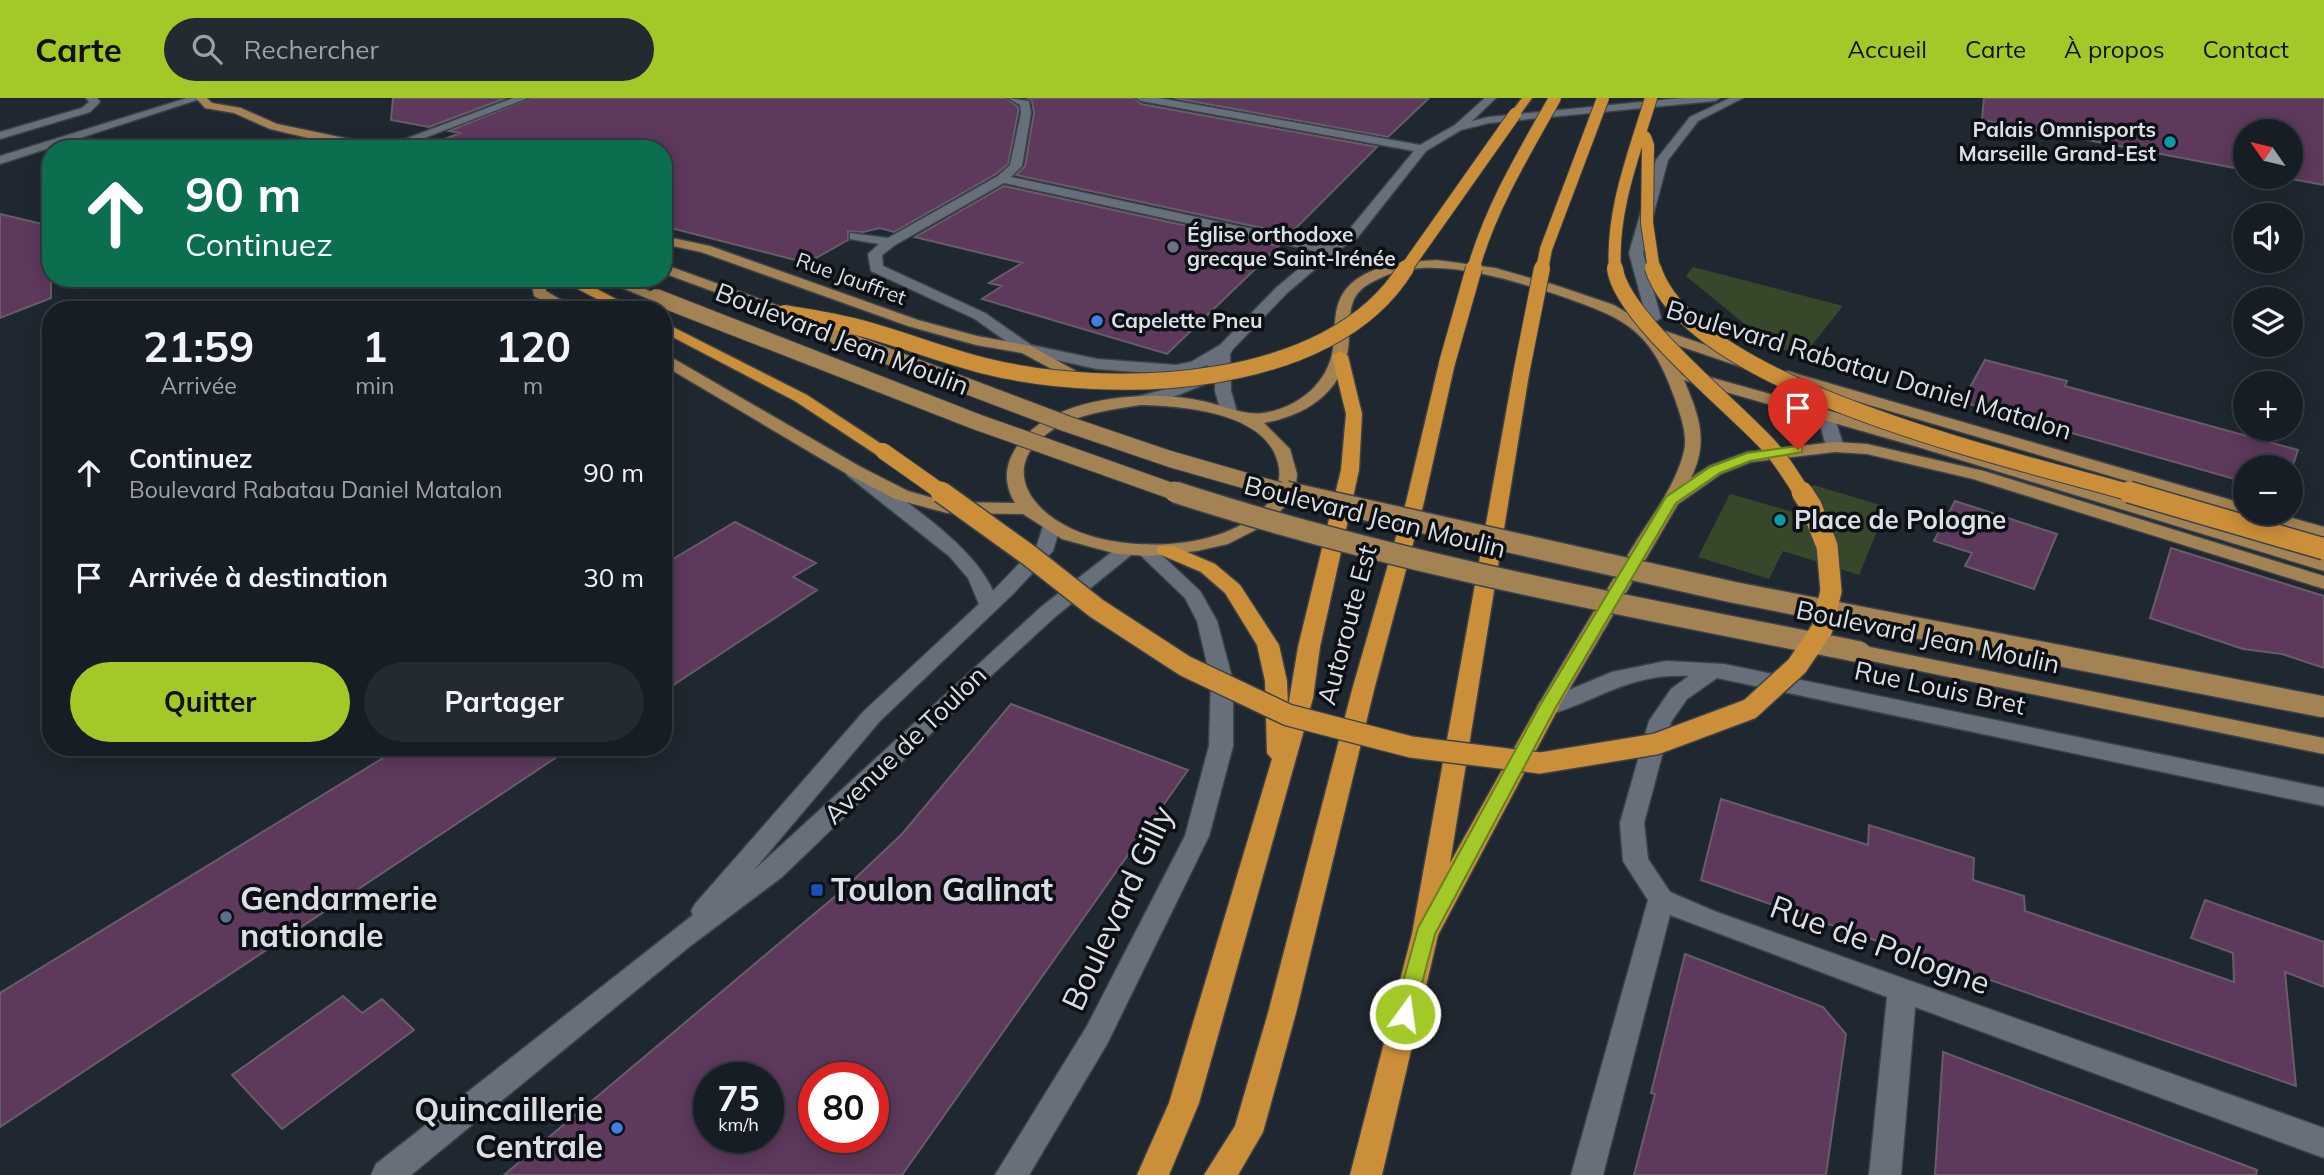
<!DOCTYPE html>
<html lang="fr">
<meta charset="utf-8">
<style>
:root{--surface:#171d24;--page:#242a31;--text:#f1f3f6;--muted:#9ea2a6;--line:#363b41;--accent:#a2c928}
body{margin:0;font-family:Mulish,sans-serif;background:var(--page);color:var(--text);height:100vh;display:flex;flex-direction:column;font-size:26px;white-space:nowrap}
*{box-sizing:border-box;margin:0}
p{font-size:23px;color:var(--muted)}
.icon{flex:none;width:38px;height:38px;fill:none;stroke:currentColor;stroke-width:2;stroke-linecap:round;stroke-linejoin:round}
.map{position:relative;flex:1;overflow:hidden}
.drawer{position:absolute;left:42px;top:203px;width:630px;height:455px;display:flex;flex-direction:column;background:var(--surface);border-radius:28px;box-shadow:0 4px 18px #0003,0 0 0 2px var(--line)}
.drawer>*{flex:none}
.banner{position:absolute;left:42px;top:42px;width:630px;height:147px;border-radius:28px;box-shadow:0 4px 18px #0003,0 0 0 2px var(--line);background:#0b6e4f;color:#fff;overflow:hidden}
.needle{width:46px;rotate:304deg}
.controls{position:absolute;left:2233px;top:21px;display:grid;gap:14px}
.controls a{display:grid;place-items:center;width:70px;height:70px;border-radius:50%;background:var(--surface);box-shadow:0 4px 18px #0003,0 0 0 2px var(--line);font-size:35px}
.speed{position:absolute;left:693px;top:964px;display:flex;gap:14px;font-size:35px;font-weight:700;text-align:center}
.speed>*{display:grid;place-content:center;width:91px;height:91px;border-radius:50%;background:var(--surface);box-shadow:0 4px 18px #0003,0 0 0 2px var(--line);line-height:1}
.speed small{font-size:18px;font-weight:400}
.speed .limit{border:10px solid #d22;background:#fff;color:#111}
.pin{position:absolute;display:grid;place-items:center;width:60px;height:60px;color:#fff;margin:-72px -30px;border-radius:50% 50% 50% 0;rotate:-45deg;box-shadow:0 0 7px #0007}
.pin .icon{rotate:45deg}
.me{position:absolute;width:77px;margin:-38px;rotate:14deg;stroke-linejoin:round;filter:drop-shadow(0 0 5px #0008)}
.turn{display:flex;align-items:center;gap:24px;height:147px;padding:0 28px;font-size:32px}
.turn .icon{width:91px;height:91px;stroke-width:2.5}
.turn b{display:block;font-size:49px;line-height:60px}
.eta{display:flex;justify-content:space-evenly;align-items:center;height:119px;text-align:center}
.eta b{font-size:42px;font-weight:700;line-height:49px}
.cta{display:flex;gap:14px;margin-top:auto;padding:14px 28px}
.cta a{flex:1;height:80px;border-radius:42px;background:var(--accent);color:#111;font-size:28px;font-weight:700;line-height:80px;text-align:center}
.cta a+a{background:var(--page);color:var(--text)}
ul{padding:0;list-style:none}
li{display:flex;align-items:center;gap:21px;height:105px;padding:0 28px}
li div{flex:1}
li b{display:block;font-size:26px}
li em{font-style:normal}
header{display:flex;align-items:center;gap:42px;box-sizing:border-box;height:98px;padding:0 35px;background:var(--accent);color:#111}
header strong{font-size:33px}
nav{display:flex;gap:38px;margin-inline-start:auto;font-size:24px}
.search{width:490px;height:63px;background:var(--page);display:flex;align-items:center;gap:18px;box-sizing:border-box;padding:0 24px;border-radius:38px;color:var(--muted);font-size:26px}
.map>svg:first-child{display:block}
.green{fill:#37482a}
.building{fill:#5d395b;stroke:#685d67;stroke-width:2;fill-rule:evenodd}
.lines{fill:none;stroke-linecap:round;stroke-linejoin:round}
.minor-casing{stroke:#3b4249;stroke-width:3}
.major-casing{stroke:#3b4249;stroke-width:3}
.highway-casing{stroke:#3b4249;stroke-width:3}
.path{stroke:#787e86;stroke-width:2.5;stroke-dasharray:4.5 2;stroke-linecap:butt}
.minor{fill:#666f7a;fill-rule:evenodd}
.major{fill:#a38253;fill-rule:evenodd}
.highway{fill:#cb8f39;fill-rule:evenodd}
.major-bridge-far1-casing{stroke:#3b4249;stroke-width:18;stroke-linecap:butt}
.major-bridge-casing{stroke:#3b4249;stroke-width:24;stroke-linecap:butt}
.highway-bridge-far2-casing{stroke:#3b4249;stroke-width:14;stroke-linecap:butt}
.highway-bridge-far1-casing{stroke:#3b4249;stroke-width:18;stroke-linecap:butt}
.highway-bridge-casing{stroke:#3b4249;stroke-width:24;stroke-linecap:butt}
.major-bridge-far1{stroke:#a38253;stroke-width:16}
.major-bridge{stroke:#a38253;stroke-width:21}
.highway-bridge-far2{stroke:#cb8f39;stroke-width:12}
.highway-bridge-far1{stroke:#cb8f39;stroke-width:16}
.highway-bridge{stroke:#cb8f39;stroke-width:21}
.route{fill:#a2c928;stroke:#69831a;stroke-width:2}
.culture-dot{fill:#0f9aa8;stroke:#0c1014;stroke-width:2.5}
.worship-dot{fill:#6b7280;stroke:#0c1014;stroke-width:2.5}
.shop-dot{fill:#3f7fe0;stroke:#0c1014;stroke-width:2.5}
.transit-dot{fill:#1a4fb4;stroke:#0c1014;stroke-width:2.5}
.service-dot{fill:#5c6f8a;stroke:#0c1014;stroke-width:2.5}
.labels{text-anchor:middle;stroke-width:7;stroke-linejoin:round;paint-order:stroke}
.far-poi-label{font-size:21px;font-weight:bold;fill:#dadfe5;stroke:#0c1014;text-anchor:start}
.far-street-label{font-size:21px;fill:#dadfe5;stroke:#0c1014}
.street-label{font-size:26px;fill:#dadfe5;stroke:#0c1014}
.poi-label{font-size:26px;font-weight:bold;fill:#dadfe5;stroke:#0c1014;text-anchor:start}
.near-poi-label{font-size:32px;font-weight:bold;fill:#dadfe5;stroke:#0c1014;text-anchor:start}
.near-street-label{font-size:32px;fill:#dadfe5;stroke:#0c1014}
</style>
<header>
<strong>Carte</strong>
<div class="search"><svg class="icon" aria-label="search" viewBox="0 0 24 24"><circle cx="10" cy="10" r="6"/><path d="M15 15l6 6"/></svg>Rechercher</div>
<nav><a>Accueil</a><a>Carte</a><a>À propos</a><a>Contact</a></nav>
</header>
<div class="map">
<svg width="2324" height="1077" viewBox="0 0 2324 1077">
<rect width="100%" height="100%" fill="#1f2730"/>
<!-- green -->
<path class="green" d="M1693 169 1843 208 1803 258 1770 247 1686 178Z
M1813 387 1887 409 1859 477 1783 453 1769 481 1698 459 1730 396 1800 416Z"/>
<!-- building -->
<path class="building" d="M393 0H506L429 29 391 22Z
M530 0H1006L1018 9V15L1008 66 996 76 894 134 880 130 863 134 848 133V142L807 165 663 128V51H430V47L460 35 449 33Z
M1027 0H1134L1141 6 1377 49 1290 136 1016 77 1025 68 1034 15 1032 3Z
M1174 0H1429L1388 39Z
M1984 0H2324V87L2280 79H2291V33H2245V72L1982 22Z
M1004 88 1279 148 1167 256 982 201 1002 188 989 185 1022 165 915 139Z
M0 116 51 128V200L0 220Z
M1985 262 2067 283 2065 288 2298 352 2291 373V369H2245V384L1962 304Z
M1955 403 2057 436 2034 491 1965 468 1972 455 1934 443Z
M735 424 816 465 793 479 817 492 663 594V467Z
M2171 450 2324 498V570L2282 556 2243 551 2150 520Z
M1011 606 1188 672 902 1077H504L845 790 902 736ZM709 980H768V1040H709ZM814 980H873V1040H814Z
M401 649H572L0 1029V895Z
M1721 701 1868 747 1869 727 1974 760 1973 782 2024 798 2025 813 2234 884 2233 855 2191 840 2205 802 2324 844V889L2285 874 2296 988 1701 782Z
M1685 856 1823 909 1846 936 1826 1077H1634L1655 996 1651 995Z
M343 898 362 915 382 901 414 932 282 1031 232 977Z
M1943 954 2257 1072 2256 1077H1935Z"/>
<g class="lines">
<defs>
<path id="minor" d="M86 0H97L100 4 90 14 0 41V34L82 10 89 4Z
M187 0H203L0 66V58Z
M513 0H528L396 51H379Z
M1008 0 1029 3 1031 15 1022 68 1011 79 1327 147 1348 133 1414 53 1141 3 1136 0H1159L1420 47 1455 27 1485 0H1496L1472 23 1489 19 1682 0H1720L1715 3 1489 25 1461 32 1426 53 1358 139 1334 155 1287 195 1233 251 1230 256 1231 293 1237 314 1229 319 1221 314 1215 293V282L1176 298 1141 307 1133 302 1135 299C1155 294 1198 285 1208 267L1176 277 1097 271 1021 254 975 221 871 173 868 156 879 146 850 141V135L888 140 998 78 1010 67 1021 15 1020 7ZM1004 85 1319 154 1277 189 1220 247 1191 264 1176 267 1097 261 1031 247 985 215 883 168 882 157 895 147Z
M1730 0H1743L1698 23 1668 62 1643 155 1661 220 1645 230H1635L1633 227 1646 218 1629 155 1656 62 1690 19Z
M1826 313 1834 318 1844 349 1841 353H1829L1826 349 1818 318Z
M854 369 860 370C902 402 972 445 993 493L1037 447 1044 425 1051 423 1060 429 1053 453 1014 495 880 623 754 772 1041 509 1121 447 1128 445 1137 450 1145 446 1152 448 1200 493 1217 523 1233 583V648L1209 738 1107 946 1029 1077H995L1087 928 1185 738 1209 648 1211 583 1197 523 1185 500 1136 453 1055 519 993 576 782 779 689 849 411 1077H371L376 1066 693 817 691 813 695 806 864 613 979 506 968 480 949 458 848 378 845 374 848 370Z
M1666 563 1724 566 2324 690V708L1717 580 1687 601 1671 624 1644 725 1648 761 1670 794 1714 813 2324 1030V1060L1915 909 1901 1077H1869L1887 899 1670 817 1603 1077H1571L1648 802 1623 763 1620 725 1649 623 1671 591 1689 578C1628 575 1601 602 1548 617L1540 614 1537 609 1540 604 1612 574Z"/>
<path id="major" d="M196 0H207L212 5 241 10 277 26 354 42 371 51H355L270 31 234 15 205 10Z
M663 138 710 148 918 222 977 238 1031 248 1101 287 1099 290H1087L1022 255 976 247 908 228 701 154 663 146Z
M1437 162 1495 170 1555 187 1614 207 1647 227 1762 266 1764 269 1756 274 1750 272 1662 242 1682 277 1689 273 1695 275 1930 341 2324 461V473L1918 349 1684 282C1699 318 1709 343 1691 380L1709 368 1747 354 1835 344 1867 346 1984 373 2324 478V491L1973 381 1867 356 1835 354 1751 364 1721 376 1678 406 1556 614 1548 617 1540 614 1537 609C1568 556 1600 503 1632 450 1650 420 1676 388 1684 353 1688 336 1680 317 1675 301 1650 229 1624 220 1555 196 1508 181 1433 157 1385 178 1376 182 1364 187 1358 195 1348 207 1350 226 1349 241 1347 291 1309 317 1264 325L1290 351 1297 376 1296 387 1287 406 1269 425 1228 446 1197 453 1150 458 1117 456 1062 441 1023 416 947 415 895 401 847 376 663 267V256L669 258 859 368 908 393 947 404 1015 405C1004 387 1004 368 1016 350 1048 299 1143 292 1197 302 1222 306 1245 320 1269 314 1301 307 1328 284 1333 251 1336 230 1332 207 1347 190 1368 166 1407 164 1437 162ZM1141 307C1182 308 1266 314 1278 365 1282 379 1277 394 1268 405 1228 454 1123 456 1070 430 1019 405 1003 359 1059 328 1084 315 1113 311 1141 307Z
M663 166 790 212 845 239 837 244 832 242 780 218 663 175Z
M531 180H545L546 193 578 212H560L534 198Z
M599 180H620L663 199 656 203 651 202Z
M1787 273 2245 406V415H2274L2324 429V441L1781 281 1779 278Z
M1860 547 2324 640V656L1852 559 1849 554 1852 549Z"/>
<path id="highway" d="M1522 0H1532L1519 18H1511L1510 16Z
M557 180H576L637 212H618Z
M663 224 807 297 892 353 883 358 877 357 795 303 663 234Z
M1340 253 1348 258 1362 316 1359 372 1320 549 1313 600 1199 1005 1169 1077H1137L1169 1005 1272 661 1267 655 1265 583 1257 547 1225 495 1201 474 1159 456 1156 452 1159 448H1173L1215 466 1240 487 1279 547 1287 583 1288 609 1298 549 1341 372 1346 316 1332 258Z
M1447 260 1455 265 1424 404 1374 592 1296 915 1263 1034 1238 1077H1204L1235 1028 1268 915 1352 592 1406 404 1439 265Z
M1521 271 1529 276 1450 765 1540 604 1548 601 1556 604 1559 609 1438 837 1382 1077H1350L1412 836 1513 276Z"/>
</defs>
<!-- minor casing -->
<use href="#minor" class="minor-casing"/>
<!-- major casing -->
<use href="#major" class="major-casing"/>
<!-- highway casing -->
<use href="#highway" class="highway-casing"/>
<!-- path -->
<path class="path" d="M218 45 232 51"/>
<!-- minor -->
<use href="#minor" class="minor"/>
<!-- major -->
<use href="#major" class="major"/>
<!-- highway -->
<use href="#highway" class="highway"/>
<defs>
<path id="major-bridge-far1" d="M656 199 977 324 1180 396
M837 239 1067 326 1170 361 1292 396"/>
<path id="major-bridge" d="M1175 394C1399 467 1630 508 1860 554
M1286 394 1732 494 2324 609"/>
<path id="highway-bridge-far2" d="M1645 39 1648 47 1647 125 1654 172
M1405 172 1515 16
M1473 172C1490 111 1524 55 1555 0
M1542 172 1546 151 1603 0
M1615 172C1611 113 1634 56 1651 0"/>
<path id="highway-bridge-far1" d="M1615 170C1619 217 1734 309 1769 348 1782 362 1792 380 1803 396
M1653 170C1691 291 2021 363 2135 396
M785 215C807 219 831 222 853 228 897 239 941 257 985 268 1110 299 1331 293 1406 170
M1447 265 1474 170
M1521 276 1542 170
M883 353 944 396"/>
<path id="highway-bridge" d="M941 394 1030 458 1096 510 1185 568 1288 617 1411 649 1540 665 1656 646 1750 611 1797 568 1822 531 1831 493 1827 448 1811 408 1802 394
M2129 394 2324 451"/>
</defs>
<!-- major-bridge-far1 casing -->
<use href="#major-bridge-far1" class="major-bridge-far1-casing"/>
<!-- major-bridge casing -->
<use href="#major-bridge" class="major-bridge-casing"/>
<!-- highway-bridge-far2 casing -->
<use href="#highway-bridge-far2" class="highway-bridge-far2-casing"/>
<!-- highway-bridge-far1 casing -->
<use href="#highway-bridge-far1" class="highway-bridge-far1-casing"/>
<!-- highway-bridge casing -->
<use href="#highway-bridge" class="highway-bridge-casing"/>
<!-- major-bridge-far1 -->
<use href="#major-bridge-far1" class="major-bridge-far1"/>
<!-- major-bridge -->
<use href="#major-bridge" class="major-bridge"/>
<!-- highway-bridge-far2 -->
<use href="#highway-bridge-far2" class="highway-bridge-far2"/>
<!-- highway-bridge-far1 -->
<use href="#highway-bridge-far1" class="highway-bridge-far1"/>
<!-- highway-bridge -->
<use href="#highway-bridge" class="highway-bridge"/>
</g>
<!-- route -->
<path class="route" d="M1798 348 1802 349V354L1750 363 1720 375 1676 405 1556 609 1435 836 1412 923 1405 926 1397 923 1394 916 1418 830 1539 609 1666 399 1710 369 1747 355Z"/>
<!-- markers -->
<g class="culture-dot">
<circle cx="2170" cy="44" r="7"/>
<circle cx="1780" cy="422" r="7"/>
</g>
<circle class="worship-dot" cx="1173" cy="149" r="7"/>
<g class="shop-dot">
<circle cx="1097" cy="223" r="7"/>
<circle cx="617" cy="1030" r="7"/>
</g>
<rect class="transit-dot" x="810" y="785" width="14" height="14" rx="3.5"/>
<circle class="service-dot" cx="226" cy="819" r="7"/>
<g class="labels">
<!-- far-poi labels -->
<g class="far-poi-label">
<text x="2156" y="39" text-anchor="end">Palais Omnisports<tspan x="2156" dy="24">Marseille Grand-Est</tspan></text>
<text x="1187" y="144">Église orthodoxe<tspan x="1187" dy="24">grecque Saint-Irénée</tspan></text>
<text x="1111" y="230">Capelette Pneu</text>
</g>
<!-- far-street labels -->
<g class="far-street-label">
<text transform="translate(851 181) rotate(20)" y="7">Rue Jauffret</text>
</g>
<!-- street labels -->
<g class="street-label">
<text transform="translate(842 241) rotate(21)" y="9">Boulevard Jean Moulin</text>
<text transform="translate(1869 272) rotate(17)" y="9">Boulevard Rabatau Daniel Matalon</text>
<text transform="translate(1375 419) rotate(14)" y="9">Boulevard Jean Moulin</text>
<text transform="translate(1347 527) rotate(-75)" y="9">Autoroute Est</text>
<text transform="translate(1928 539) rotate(12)" y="9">Boulevard Jean Moulin</text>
<text transform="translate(1940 590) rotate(12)" y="9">Rue Louis Bret</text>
<text transform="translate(905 647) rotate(-44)" y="9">Avenue de Toulon</text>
</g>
<!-- poi labels -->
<g class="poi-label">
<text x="1794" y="431">Place de Pologne</text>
</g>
<!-- near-poi labels -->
<g class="near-poi-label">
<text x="831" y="803">Toulon Galinat</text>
<text x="240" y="812">Gendarmerie<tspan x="240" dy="37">nationale</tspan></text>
<text x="603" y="1023" text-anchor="end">Quincaillerie<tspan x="603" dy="37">Centrale</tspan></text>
</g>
<!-- near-street labels -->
<g class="near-street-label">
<text transform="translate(1118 810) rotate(-65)" y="11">Boulevard Gilly</text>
<text transform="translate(1880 847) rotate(20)" y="11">Rue de Pologne</text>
</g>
</g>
</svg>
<div class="controls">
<a><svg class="needle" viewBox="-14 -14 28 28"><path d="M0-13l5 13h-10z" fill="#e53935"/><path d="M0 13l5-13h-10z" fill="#9ea2a6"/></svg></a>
<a><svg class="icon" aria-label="sound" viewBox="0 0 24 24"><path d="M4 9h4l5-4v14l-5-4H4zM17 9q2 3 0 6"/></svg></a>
<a><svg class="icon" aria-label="layers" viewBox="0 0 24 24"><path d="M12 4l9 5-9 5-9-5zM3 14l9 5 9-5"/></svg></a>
<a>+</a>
<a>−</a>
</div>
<div class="speed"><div>75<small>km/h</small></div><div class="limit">80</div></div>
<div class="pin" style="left:1798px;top:352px;background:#d93025"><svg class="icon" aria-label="arrive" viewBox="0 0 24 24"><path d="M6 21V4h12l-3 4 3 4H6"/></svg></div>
<svg class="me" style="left:1405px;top:916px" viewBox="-20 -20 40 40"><circle r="17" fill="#a2c928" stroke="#fff" stroke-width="3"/><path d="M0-11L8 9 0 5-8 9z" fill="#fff"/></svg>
<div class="banner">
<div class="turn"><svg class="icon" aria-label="ahead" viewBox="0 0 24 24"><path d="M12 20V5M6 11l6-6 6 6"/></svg><div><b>90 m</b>Continuez</div></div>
</div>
<section class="drawer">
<div class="eta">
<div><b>21:59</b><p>Arrivée</p></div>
<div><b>1</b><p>min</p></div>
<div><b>120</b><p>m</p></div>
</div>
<ul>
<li><svg class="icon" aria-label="ahead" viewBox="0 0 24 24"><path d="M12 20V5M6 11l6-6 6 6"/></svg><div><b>Continuez</b><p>Boulevard Rabatau Daniel Matalon</p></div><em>90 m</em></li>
<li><svg class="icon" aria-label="arrive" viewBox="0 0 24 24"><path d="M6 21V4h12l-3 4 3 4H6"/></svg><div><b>Arrivée à destination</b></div><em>30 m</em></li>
</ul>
<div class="cta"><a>Quitter</a><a>Partager</a></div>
</section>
</div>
